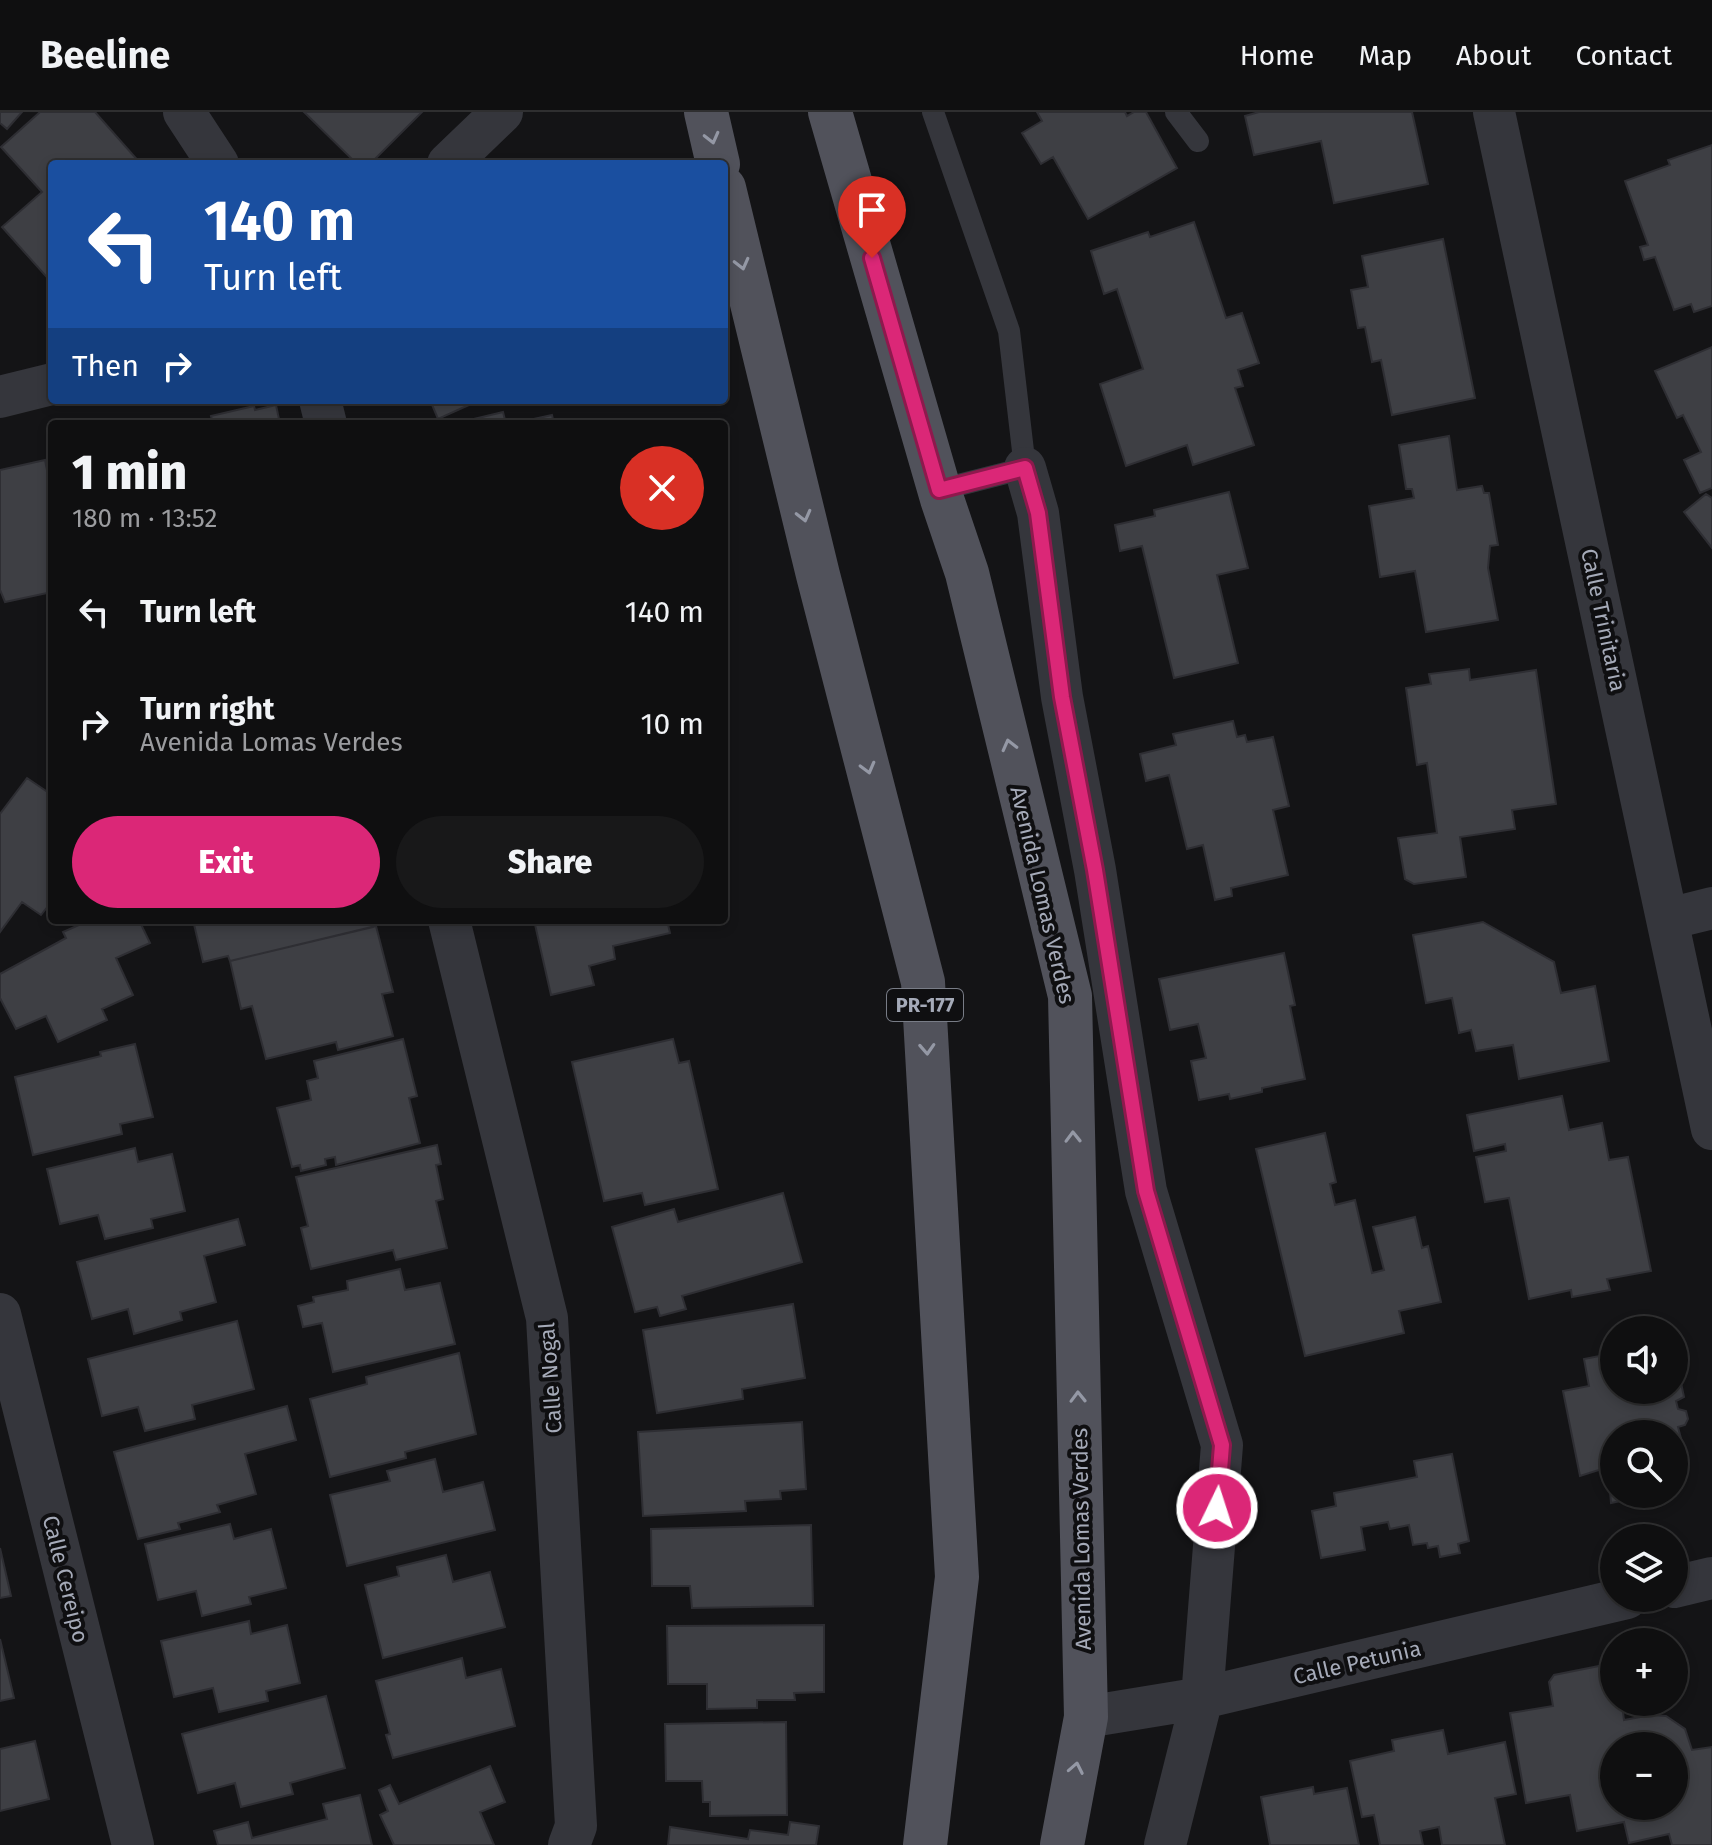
<!DOCTYPE html>
<meta charset="utf-8">
<style>
:root{--surface:#0f0f10;--page:#181819;--text:#f1f3f6;--muted:#9b9c9f;--line:#2f2f30;--accent:#db2777}
body{margin:0;font-family:"Fira Sans",sans-serif;background:var(--page);color:var(--text);height:100vh;display:flex;flex-direction:column;font-size:30px;white-space:nowrap}
*{box-sizing:border-box;margin:0}
p{font-size:26px;color:var(--muted)}
.icon{flex:none;width:44px;height:44px;fill:none;stroke:currentColor;stroke-width:2;stroke-linecap:round;stroke-linejoin:round}
.map{position:relative;flex:1;overflow:hidden}
.sheet{position:absolute;left:48px;top:308px;width:680px;height:504px;display:flex;flex-direction:column;background:var(--surface);border-radius:8px;box-shadow:0 4px 12px #0003,0 0 0 2px var(--line)}
.sheet>*{flex:none}
.banner{position:absolute;left:48px;top:48px;width:680px;height:244px;border-radius:8px;box-shadow:0 4px 12px #0003,0 0 0 2px var(--line);background:#1a4fa0;color:#fff;overflow:hidden}
.buttons{position:absolute;left:1600px;top:1204px;display:grid;gap:16px}
.buttons a{display:grid;place-items:center;width:88px;height:88px;border-radius:50%;background:var(--surface);box-shadow:0 4px 12px #0003,0 0 0 2px var(--line);font-size:40px}
.pin{position:absolute;display:grid;place-items:center;width:68px;height:68px;color:#fff;margin:-82px -34px;border-radius:50% 50% 50% 0;rotate:-45deg;box-shadow:0 0 8px #0007}
.pin .icon{rotate:45deg}
.me{position:absolute;width:88px;margin:-44px;rotate:4deg;stroke-linejoin:round;filter:drop-shadow(0 0 6px #0008)}
.turn{display:flex;align-items:center;gap:28px;height:168px;padding:0 24px;font-size:36px}
.turn .icon{width:104px;height:104px;stroke-width:2.5}
.turn b{display:block;font-size:56px;line-height:68px}
.then{display:flex;align-items:center;height:76px;padding:0 24px;background:#0003;gap:16px;font-size:30px}
.round{display:grid;place-items:center;flex:none;width:84px;height:84px;border-radius:42px;background:var(--page)}
.head{display:flex;align-items:center;justify-content:space-between;height:136px;padding:0 24px}
h1{font-size:48px;font-weight:800;line-height:60px}
.cta{display:flex;gap:16px;margin-top:auto;padding:16px 24px}
.cta a{flex:1;height:92px;border-radius:48px;background:var(--accent);color:#fff;font-size:32px;font-weight:800;line-height:92px;text-align:center}
.cta a+a{background:var(--page);color:var(--text)}
ul{padding:0;list-style:none}
li{display:flex;align-items:center;gap:24px;height:112px;padding:0 24px}
li div{flex:1}
li b{display:block;font-size:30px}
li em{font-style:normal}
header{display:flex;align-items:center;gap:48px;box-sizing:border-box;height:112px;padding:0 40px;background:var(--surface);border-bottom:2px solid var(--line)}
header strong{font-size:38px}
nav{display:flex;gap:44px;margin-inline-start:auto;font-size:28px}
.map>svg:first-child{display:block}
.building{fill:#3e3f44;stroke:#2e2e33;stroke-width:2;fill-rule:evenodd}
.lines{fill:none;stroke-linecap:round;stroke-linejoin:round}
.service{stroke:#35363c;stroke-width:22}
.minor{stroke:#35363c;stroke-width:42}
.primary{stroke:#51525b;stroke-width:44}
.oneway{stroke:#9498a5}
.route-casing{stroke:#8e194d;stroke-width:20}
.route{stroke:#db2777;stroke-width:14}
.labels{text-anchor:middle;stroke-width:8;stroke-linejoin:round;paint-order:stroke}
.shield{fill:#0f0f11;stroke:#787c86;stroke-width:2}
.shield-label{font-size:20px;font-weight:bold;fill:#a5aab8}
.street-label{font-size:22px;fill:#a5aab8;stroke:#0f0f11}
</style>
<header>
<strong>Beeline</strong>
<nav><a>Home</a><a>Map</a><a>About</a><a>Contact</a></nav>
</header>
<div class="map">
<svg width="1712" height="1733" viewBox="0 0 1712 1733">
<rect width="100%" height="100%" fill="#141416"/>
<!-- building -->
<path class="building" d="M0 0H22L7 17 0 11Z
M40 0H95L141 52H52V171L2 115 42 80 1 35Z
M304 0H422L370 52H357Z
M1037 0H1125L1127 4 1134 0H1146L1177 56 1088 107 1053 45 1041 52 1022 21 1042 9Z
M1412 0 1428 72 1334 91 1321 29 1254 43 1245 4 1259 0Z
M1712 33V194L1694 200 1691 192 1674 198 1655 145 1644 148 1640 135 1648 133 1625 69 1670 53 1668 48Z
M1194 110 1226 206 1242 201 1259 251 1238 258 1243 274 1235 276 1254 333 1193 353 1187 333 1126 354 1100 272 1143 257 1117 177 1104 182 1091 139 1148 120 1150 125Z
M1443 127 1475 286 1392 303 1381 248 1372 250 1365 215 1358 216 1351 178 1368 175 1362 144Z
M1712 235V376L1700 381 1684 348 1701 340 1683 303 1677 306 1655 259Z
M430 288H480L438 307Z
M276 293 280 312H213L211 304 254 294 255 298Z
M503 300 506 312H453Z
M552 303 554 312H511Z
M1449 324 1457 378 1482 374 1484 381H1489L1498 433 1490 434 1488 456 1498 508 1426 520 1415 459 1380 465 1369 394 1414 386 1412 377H1406L1399 333Z
M45 348 52 383V403H48L52 420V480L5 490 0 478V358Z
M1229 380 1248 456 1217 463 1238 551 1174 566 1142 434 1120 439 1115 413 1155 404 1154 398Z
M1706 382 1712 386V436L1684 400Z
M1469 557 1470 568 1536 558 1556 692 1512 698 1515 717 1460 725 1466 765 1414 772 1405 767 1398 726 1437 721 1427 651 1417 653 1406 576 1431 572 1429 562Z
M1233 609 1237 625 1245 623 1247 630 1273 625 1289 694 1273 698 1288 763 1231 776 1232 784 1215 788 1203 733 1187 737 1169 663 1146 669 1140 642 1176 633 1173 622Z
M27 666 52 683V789L41 803 22 790 0 820V702Z
M90 808H139L150 831 116 846 133 883 102 897 107 908 58 930 46 904 16 917 0 886V862L66 826 63 820Z
M193 808H371L373 815 230 849 228 844 203 850Z
M534 808H667L670 821 613 834 615 847 589 854 594 873 551 883Z
M1483 810 1554 850 1561 881 1595 874 1609 949 1519 967 1513 933 1476 939 1471 918 1459 921 1452 886 1426 891 1413 823Z
M376 814 393 880 382 882 393 924 338 938 336 930 266 947 252 894 241 897 230 849Z
M1284 841 1295 893 1290 894 1305 967 1262 976V980L1230 987 1229 982 1199 988 1191 949 1206 946 1198 912 1170 918 1159 867Z
M403 927 417 984 409 986 420 1031 336 1053 335 1045 325 1047 326 1053 301 1059 300 1053 292 1055 277 996 311 988 307 969 318 966 314 949Z
M673 927 679 951 689 949 718 1077 645 1093 642 1081 604 1089 572 950Z
M135 932 153 1005 120 1012 122 1022 33 1043 15 965 101 944 100 940Z
M1562 984 1569 1018 1602 1011 1609 1048 1628 1045 1651 1159 1607 1167 1610 1178 1572 1185 1571 1178 1529 1187 1509 1086 1485 1090 1476 1045 1506 1039 1505 1032 1474 1039 1467 1003Z
M1325 1021 1336 1070 1330 1072 1335 1093 1355 1088 1372 1161 1384 1158 1373 1115 1415 1105 1422 1136 1428 1134 1441 1190 1399 1199 1404 1221 1305 1244 1256 1037Z
M437 1033 441 1052 436 1053 443 1087 436 1089 447 1136 396 1148 393 1138 311 1157 301 1116 308 1114 296 1065Z
M135 1036 138 1050 172 1042 185 1099 151 1107 153 1116 105 1127 98 1103 60 1112 47 1057Z
M783 1081 802 1150 682 1184 686 1197 660 1204 657 1195 635 1200 612 1115 674 1097 678 1110Z
M238 1107 245 1133 204 1144 216 1190 180 1200 182 1208 134 1222 128 1197 92 1207 77 1150Z
M400 1157 405 1178 440 1171 455 1232 333 1260 322 1211 303 1215 298 1194 314 1190 313 1185 348 1178 347 1169Z
M793 1192 805 1266 742 1277 743 1287 657 1301 643 1218Z
M237 1209 254 1277 192 1293 195 1307 145 1319 138 1295 102 1304 88 1247Z
M1613 1227 1614 1278H1674V1238L1684 1285 1676 1289 1678 1297 1686 1299 1688 1307 1685 1313 1678 1315 1685 1342 1677 1344 1682 1376 1674 1378V1322H1614V1382H1654L1611 1391 1608 1355 1580 1364 1563 1279 1589 1274 1584 1247 1610 1242 1608 1234 1612 1232Z
M459 1241 476 1322 405 1340 406 1346 330 1365 310 1287 367 1272 366 1265Z
M287 1294 296 1328 245 1342 256 1382 217 1393 220 1400 178 1411 180 1417 138 1427 114 1340Z
M802 1310 806 1377 780 1379 781 1387 745 1389 746 1399 643 1404 638 1320Z
M1452 1342 1469 1429 1458 1432 1460 1441 1440 1445 1438 1434 1428 1436 1427 1431 1413 1433 1409 1413 1390 1417 1388 1410 1361 1415 1365 1438 1321 1446 1312 1399 1336 1394 1334 1381 1417 1365 1414 1349Z
M435 1347 443 1380 483 1370 495 1418 347 1454 330 1383 390 1369 387 1359Z
M230 1412 234 1427 271 1417 286 1476 249 1485 251 1492 202 1504 196 1479 158 1488 145 1432Z
M811 1413 813 1494 692 1496 690 1474H652L651 1417Z
M0 1436 11 1484 0 1486Z
M446 1443 453 1470 490 1460 505 1515 383 1546 365 1473 399 1464 397 1455Z
M249 1509 251 1522 287 1513 300 1571 266 1579 268 1589 219 1600 213 1576 174 1585 161 1529Z
M824 1513V1580L794 1581 795 1588H757V1596L707 1597V1572H668L667 1514Z
M0 1527 14 1586 0 1589Z
M462 1546 466 1566 501 1557 515 1614 393 1646 386 1623 390 1622 376 1569Z
M1614 1551V1590H1636L1622 1593 1624 1608 1651 1603 1666 1604 1685 1617 1692 1638 1712 1635V1733H1672L1669 1722 1629 1731 1624 1710 1577 1719 1570 1683 1526 1691 1510 1601 1553 1594 1549 1570 1554 1563ZM1614 1634H1674V1694H1614Z
M326 1584 345 1656 290 1671 293 1682 241 1695 235 1671 198 1681 182 1622Z
M786 1610 787 1703 710 1704V1690H703L702 1669H666L665 1612Z
M1443 1618 1448 1642 1505 1630 1516 1682 1495 1686 1505 1733H1442L1439 1715 1420 1719 1423 1733H1380L1374 1703 1362 1705 1350 1649 1394 1639 1392 1628Z
M35 1629 49 1687 0 1699V1637Z
M490 1654 505 1690 480 1700 494 1733H394L380 1703 388 1699 379 1678 390 1673 399 1692Z
M1313 1675 1314 1682 1347 1676 1359 1733H1270L1261 1685Z
M360 1683 372 1733H218L214 1719 248 1710 252 1726 327 1707 323 1692Z
M790 1710 819 1714 816 1733H668L670 1715 748 1727 750 1718 788 1723Z"/>
<g class="lines">
<!-- service -->
<path class="service" d="M933 0 1009 219 1025 356 939 378
M1176 0 1198 29"/>
<!-- minor -->
<path class="minor" d="M184 0 218 52
M1494 0 1712 1017
M448 52 502 0
M0 285 52 272
M320 288 326 312
M1025 356 1038 401 1062 585 1095 758 1146 1079 1222 1333 1202 1586 1165 1733
M1668 807 1712 796
M449 808 547 1206 576 1714 569 1733
M0 1202 133 1733
M1674 1475 1712 1466
M1086 1605 1202 1586 1627 1486"/>
<!-- primary -->
<path class="primary" d="M706 0 718 52
M830 0 942 387 967 461 1070 884 1086 1605 1062 1733
M724 76 818 463 923 870 957 1465 925 1733"/>
</g>
<!-- one-way arrows -->
<defs><path id="oneway-chevron" d="M-2-3.5L2.5 0L-2 3.5" fill="none" stroke-width="1.6" stroke-linecap="round" stroke-linejoin="round" transform="scale(2)"/></defs>
<g class="oneway">
<use href="#oneway-chevron" transform="translate(712 26) rotate(76)"/>
<use href="#oneway-chevron" transform="translate(742 152) rotate(76)"/>
<use href="#oneway-chevron" transform="translate(804 404) rotate(76)"/>
<use href="#oneway-chevron" transform="translate(1009 633) rotate(-104)"/>
<use href="#oneway-chevron" transform="translate(868 656) rotate(75)"/>
<use href="#oneway-chevron" transform="translate(927 937) rotate(87)"/>
<use href="#oneway-chevron" transform="translate(1073 1025) rotate(-91)"/>
<use href="#oneway-chevron" transform="translate(1078 1285) rotate(-91)"/>
<use href="#oneway-chevron" transform="translate(1076 1656) rotate(-79)"/>
</g>
<g class="lines">
<defs>
<path id="route" d="M872 146 939 378 1025 356 1038 401 1062 585 1095 758 1146 1079 1222 1333 1217 1396"/>
</defs>
<!-- route casing -->
<use href="#route" class="route-casing"/>
<!-- route -->
<use href="#route" class="route"/>
</g>
<g class="labels">
<!-- shield labels -->
<rect class="shield" x="887" y="877" width="76" height="32" rx="6"/>
<g class="shield-label">
<text x="925" y="900">PR-177</text>
</g>
<!-- street labels -->
<g class="street-label">
<text transform="translate(1604 508) rotate(78)" y="8">Calle Trinitaria</text>
<text transform="translate(1043 783) rotate(77)" y="8">Avenida Lomas Verdes</text>
<text transform="translate(550 1266) rotate(-94)" y="8">Calle Nogal</text>
<text transform="translate(1081 1427) rotate(-91)" y="8">Avenida Lomas Verdes</text>
<text transform="translate(66 1467) rotate(76)" y="8">Calle Cereipo</text>
<text transform="translate(1357 1550) rotate(-13)" y="8">Calle Petunia</text>
</g>
</g>
</svg>
<div class="buttons">
<a><svg class="icon" aria-label="sound" viewBox="0 0 24 24"><path d="M4 9h4l5-4v14l-5-4H4zM17 9q2 3 0 6"/></svg></a>
<a><svg class="icon" aria-label="search" viewBox="0 0 24 24"><circle cx="10" cy="10" r="6"/><path d="M15 15l6 6"/></svg></a>
<a><svg class="icon" aria-label="layers" viewBox="0 0 24 24"><path d="M12 4l9 5-9 5-9-5zM3 14l9 5 9-5"/></svg></a>
<a>+</a>
<a>−</a>
</div>
<div class="pin" style="left:872px;top:146px;background:#d93025"><svg class="icon" aria-label="arrive" viewBox="0 0 24 24"><path d="M6 21V4h12l-3 4 3 4H6"/></svg></div>
<svg class="me" style="left:1217px;top:1396px" viewBox="-20 -20 40 40"><circle r="17" fill="#db2777" stroke="#fff" stroke-width="3"/><path d="M0-11L8 9 0 5-8 9z" fill="#fff"/></svg>
<div class="banner">
<div class="turn"><svg class="icon" aria-label="left" viewBox="0 0 24 24"><path d="M17 20v-9H6M10 6l-5 5 5 5"/></svg><div><b>140 m</b>Turn left</div></div>
<div class="then">Then<svg class="icon" aria-label="right" viewBox="0 0 24 24"><path d="M7 20v-9h11M14 6l5 5-5 5"/></svg></div>
</div>
<section class="sheet">
<div class="head"><div><h1>1 min</h1><p>180 m · 13:52</p></div><a class="round" style="background:#d93025;color:#fff"><svg class="icon" aria-label="close" viewBox="0 0 24 24"><path d="M6 6l12 12M18 6L6 18"/></svg></a></div>
<ul>
<li><svg class="icon" aria-label="left" viewBox="0 0 24 24"><path d="M17 20v-9H6M10 6l-5 5 5 5"/></svg><div><b>Turn left</b></div><em>140 m</em></li>
<li><svg class="icon" aria-label="right" viewBox="0 0 24 24"><path d="M7 20v-9h11M14 6l5 5-5 5"/></svg><div><b>Turn right</b><p>Avenida Lomas Verdes</p></div><em>10 m</em></li>
</ul>
<div class="cta"><a>Exit</a><a>Share</a></div>
</section>
</div>
